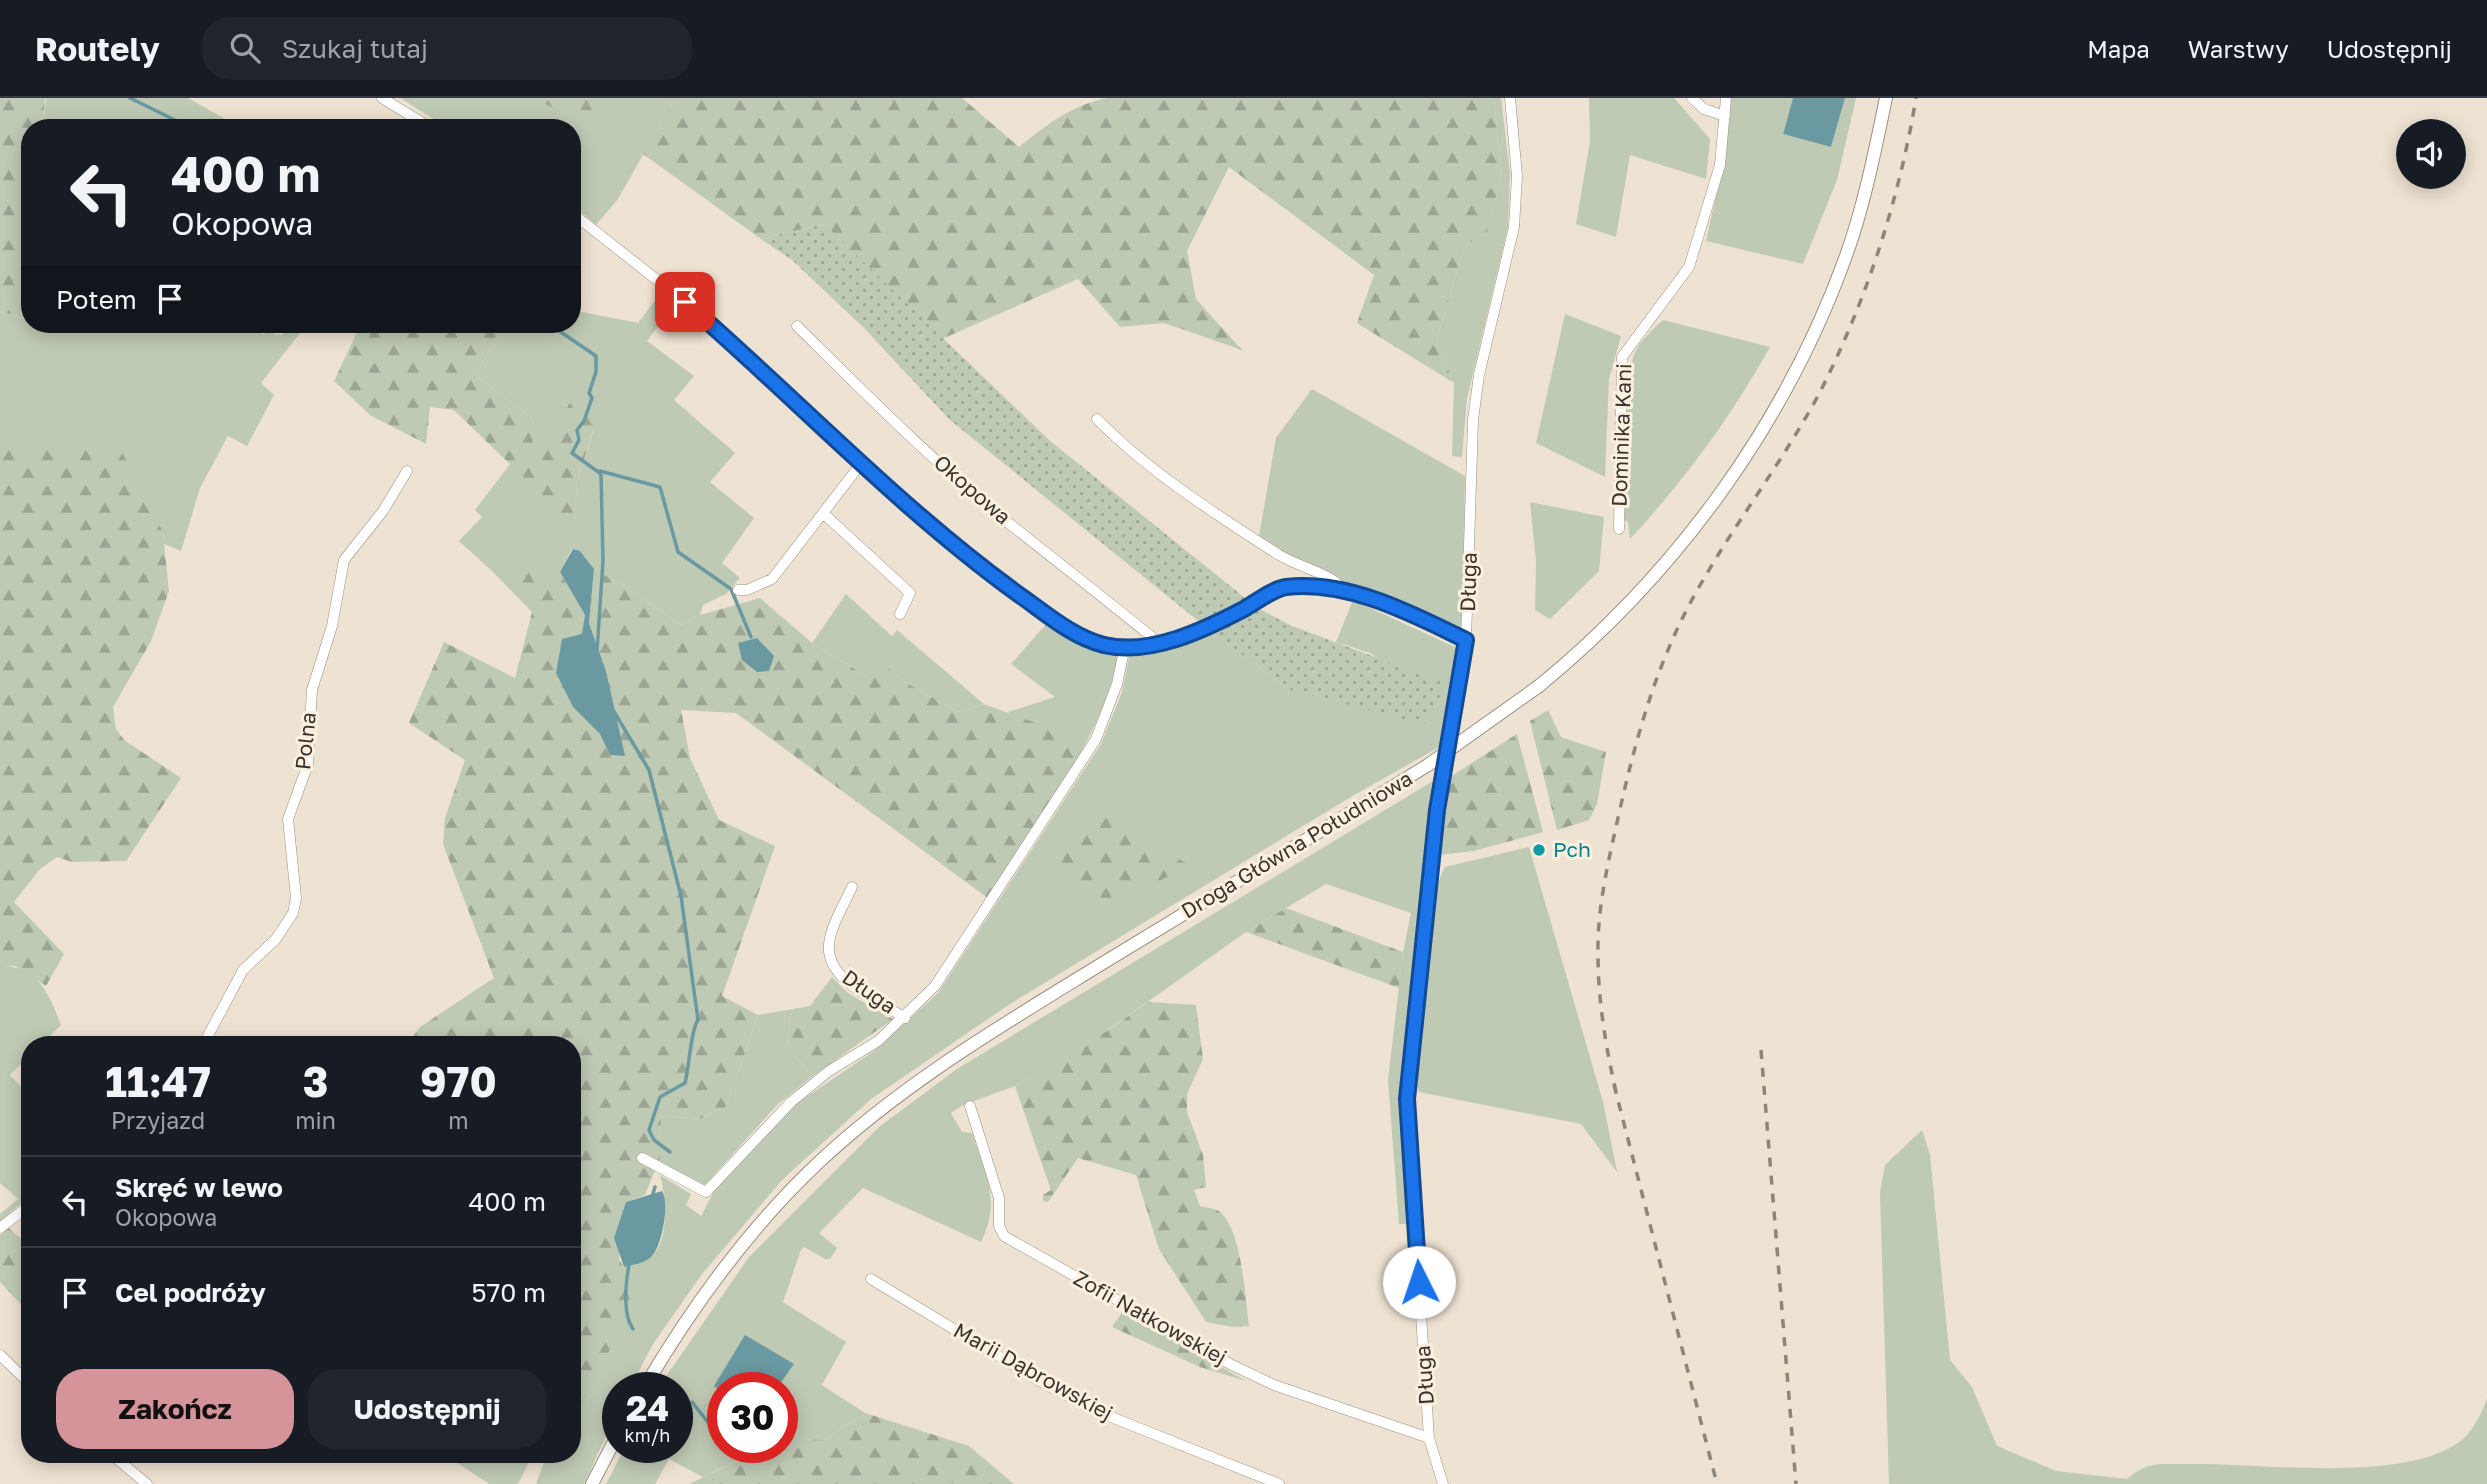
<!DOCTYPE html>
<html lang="pl">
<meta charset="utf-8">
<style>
:root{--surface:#171b24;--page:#20242c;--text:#f1f3f6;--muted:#9ea1a6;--line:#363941;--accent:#d4949a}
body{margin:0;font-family:"Golos Text",sans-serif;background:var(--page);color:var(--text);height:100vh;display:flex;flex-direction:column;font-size:26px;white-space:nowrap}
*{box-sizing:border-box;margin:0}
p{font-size:23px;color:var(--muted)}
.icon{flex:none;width:38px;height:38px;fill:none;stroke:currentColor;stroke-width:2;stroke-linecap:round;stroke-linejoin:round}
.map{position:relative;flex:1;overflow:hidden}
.sheet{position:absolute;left:21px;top:938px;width:560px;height:427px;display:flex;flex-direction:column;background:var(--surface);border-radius:28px;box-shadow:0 4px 18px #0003}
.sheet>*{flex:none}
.top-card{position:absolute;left:21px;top:21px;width:560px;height:214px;border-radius:28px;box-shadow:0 4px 18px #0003;background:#171b24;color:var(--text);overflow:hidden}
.buttons{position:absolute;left:2396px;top:21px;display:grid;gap:14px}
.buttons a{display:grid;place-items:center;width:70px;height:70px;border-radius:50%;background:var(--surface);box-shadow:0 4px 18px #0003;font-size:35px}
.speed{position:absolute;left:602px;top:1274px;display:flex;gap:14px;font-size:35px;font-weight:700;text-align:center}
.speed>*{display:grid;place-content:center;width:91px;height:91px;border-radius:50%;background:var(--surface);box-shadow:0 4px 18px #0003;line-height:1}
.speed small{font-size:18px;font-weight:400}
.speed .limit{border:10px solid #d22;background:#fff;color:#111}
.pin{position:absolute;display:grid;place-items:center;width:60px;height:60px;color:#fff;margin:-30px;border-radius:14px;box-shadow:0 4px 10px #0006}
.me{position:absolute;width:77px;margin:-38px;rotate:356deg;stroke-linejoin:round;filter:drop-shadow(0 0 5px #0008)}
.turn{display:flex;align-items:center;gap:24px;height:147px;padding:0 35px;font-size:32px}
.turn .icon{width:91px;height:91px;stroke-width:2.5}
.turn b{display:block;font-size:49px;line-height:60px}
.then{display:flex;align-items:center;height:66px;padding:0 35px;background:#0003;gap:14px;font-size:26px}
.eta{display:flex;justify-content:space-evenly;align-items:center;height:119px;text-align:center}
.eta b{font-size:42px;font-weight:700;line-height:49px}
.primary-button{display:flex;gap:14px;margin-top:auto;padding:14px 35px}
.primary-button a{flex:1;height:80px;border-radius:28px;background:var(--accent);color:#111;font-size:28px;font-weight:700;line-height:80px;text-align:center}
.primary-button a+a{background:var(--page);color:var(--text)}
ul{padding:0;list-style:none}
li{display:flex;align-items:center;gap:21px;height:91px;padding:0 35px;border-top:2px solid var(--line)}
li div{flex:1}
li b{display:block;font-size:26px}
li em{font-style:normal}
header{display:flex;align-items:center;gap:42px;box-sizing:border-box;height:98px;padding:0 35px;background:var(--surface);border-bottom:2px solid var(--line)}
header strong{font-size:33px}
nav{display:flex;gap:38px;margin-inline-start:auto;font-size:24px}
.search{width:490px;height:63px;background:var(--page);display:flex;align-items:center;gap:18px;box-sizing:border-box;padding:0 24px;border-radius:28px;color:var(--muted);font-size:26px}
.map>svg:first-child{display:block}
.grass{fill:#bfcab5}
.forest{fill:url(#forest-firs)}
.garden{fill:url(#garden-dots)}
.water{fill:#6b99a1}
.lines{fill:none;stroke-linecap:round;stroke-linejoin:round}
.stream{stroke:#6b99a1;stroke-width:3.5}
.street-casing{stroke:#9a8f80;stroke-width:11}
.secondary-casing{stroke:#9a8f80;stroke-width:14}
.street{stroke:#fff;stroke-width:10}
.secondary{stroke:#fff;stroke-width:12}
.rail{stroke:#8c8579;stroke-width:3.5;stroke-dasharray:9 9;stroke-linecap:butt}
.secondary-bridge-casing{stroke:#9a8f80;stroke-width:14;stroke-linecap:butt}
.secondary-bridge{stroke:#fff;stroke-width:12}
.route-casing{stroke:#114b97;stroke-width:18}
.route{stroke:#1a73e8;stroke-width:12}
.culture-dot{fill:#0f9aa8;stroke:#fbefdf;stroke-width:2.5}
.labels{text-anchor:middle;stroke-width:6;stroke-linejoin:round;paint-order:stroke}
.street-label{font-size:21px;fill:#39352e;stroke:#fbefdf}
.culture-label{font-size:21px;fill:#0d838f;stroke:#fbefdf;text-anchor:start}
</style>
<header>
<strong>Routely</strong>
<div class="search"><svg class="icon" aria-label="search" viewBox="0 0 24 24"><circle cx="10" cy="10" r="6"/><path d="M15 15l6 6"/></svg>Szukaj tutaj</div>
<nav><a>Mapa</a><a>Warstwy</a><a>Udostępnij</a></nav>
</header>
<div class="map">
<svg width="2487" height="1386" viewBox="0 0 2487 1386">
<defs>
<pattern id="forest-firs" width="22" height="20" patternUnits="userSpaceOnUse" patternTransform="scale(1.75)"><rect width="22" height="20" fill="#bfcab5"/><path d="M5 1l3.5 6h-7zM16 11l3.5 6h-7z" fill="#9ca594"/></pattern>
<pattern id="garden-dots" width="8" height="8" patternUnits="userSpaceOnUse" patternTransform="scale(1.75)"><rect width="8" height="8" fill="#bfcab5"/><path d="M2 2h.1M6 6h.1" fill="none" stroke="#9ca594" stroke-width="1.8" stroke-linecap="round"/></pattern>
</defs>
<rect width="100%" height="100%" fill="#eee2d2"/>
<!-- grass -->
<path class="grass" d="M46 0H188L241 30H43Z
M400 0H675L618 101 596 127 572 106V30H448Z
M1494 0H1501L1510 75 1508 129 1467 300 1462 359 1452 358 1454 285 1436 243 1465 148 1487 134 1501 80Z
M1589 0H1674L1710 41 1706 81 1630 57 1616 139 1576 126 1590 43Z
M1730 0H1793L1783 36 1831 49 1845 0H1856L1837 82 1803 166 1706 143 1726 54Z
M658 187 684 210 660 226 647 243 694 278 674 302 735 355 710 384 754 420 722 465 740 480 726 496 703 507 700 517 681 527 628 490 594 471 580 453 572 451 560 474 492 473 459 443 482 419 475 412 511 365 574 427 577 384 594 331 530 363 534 322 476 277 503 226H572V212L638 225 658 199Z
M30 196V226H232L264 236 274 226H279L273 236 281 237 295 226H307L261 285 274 297 247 348 228 338 200 390 181 453 164 446 163 435 0 350V213L27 222Z
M1565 216 1621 238 1609 281 1605 379 1536 345Z
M1663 222 1770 249C1731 319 1684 383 1630 441L1628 424 1621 419C1622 370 1618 307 1633 260 1638 244 1651 233 1663 222Z
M1312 291 1465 378 1462 530 1455 531 1400 506 1348 490 1339 479 1286 456 1259 438 1276 340Z
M1530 404 1604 419 1599 473 1550 521 1535 512 1536 463Z
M846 496 892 538 897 532 984 606 957 614 902 582 880 564 866 578 812 545Z
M1353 502 1459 551 1443 647 1354 697 1010 906 871 1001 782 1082 702 1176 653 1246 630 1290H618V1312L584 1386H536L547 1356H572V1296L586 1213 638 1196 624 1169C632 1167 644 1165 651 1159 670 1143 666 1099 660 1077L691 1096 686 1107 701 1118 714 1093 796 1006 874 953 938 895 1101 646 1122 594 1130 555 1214 536 1289 592 1438 609 1439 603 1370 555 1336 544Z
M1047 525 1091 550 1118 556C1111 597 1093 634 1072 670L1008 614 1055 599 1011 566Z
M1438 680 1423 774 1402 965 1399 1021 1409 1126H1399L1388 982 1403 854 1411 815 1326 786 1246 834 1098 939 1015 988 963 1007 951 1015 962 1034 972 1035C985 1076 1002 1102 981 1144L863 1090 819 1135 837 1150 830 1161H825L804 1149 801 1152 783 1204 846 1244 822 1287 865 1315 824 1342H782V1290H723V1349H767L703 1379 669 1361 655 1386H606L625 1349H677V1290H658L749 1159 879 1029 957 971Z
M1529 749 1603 1004 1617 1074 1581 1026 1419 994 1415 983C1420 927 1420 815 1445 769Z
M0 868C39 867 49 897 61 927L41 947H30V957L10 977 30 998V1098L0 1123V1116L18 1101 0 1085Z
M793 911C782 947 789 952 813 978L777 1007 704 1088 659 1065 661 1017 699 1021 726 1009 758 917Z
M1922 1032 1930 1057 1950 1262 1972 1289 1997 1348 2056 1373 2127 1381C2150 1361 2163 1367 2192 1366 2262 1365 2406 1386 2462 1342 2474 1331 2481 1316 2487 1301V1386H1889L1880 1094 1885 1067Z
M444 1356H533L518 1386H489Z"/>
<!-- forest -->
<path class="forest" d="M0 0H45L43 30H30L28 222 0 213Z
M535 0H622L616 10 569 19Z
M675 0H962L1019 49C1048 26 1070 8 1107 0H1494L1501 80 1487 134 1465 148 1436 243 1454 285 1357 225 1374 177 1229 69 1187 153 1196 201 1242 252 1164 225 1120 229 1078 181 942 241 824 126 761 141 643 56Z
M328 226H503L476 277 534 322 531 361 575 298 594 330 577 384 574 428 454 312 430 309 426 346 370 317 334 283 359 230Z
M50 349 122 355 144 391 163 435 169 493 151 543 113 609 116 631 124 642 181 680 126 763 72 764 57 759 40 771 14 804 64 856 46 888 15 868H0V350Z
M594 471 628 490 681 527 700 517 760 500 812 545 866 578 880 563 902 582 957 614 984 606 1082 642 1072 670 989 801 736 615 681 612 690 660 719 722 775 748 722 898 758 917 726 1009 699 1021 661 1017 660 1060 645 1097 626 1104 619 1161 639 1195 629 1201 638 1205 635 1209 627 1205 616 1210 622 1229 572 1323V947H407L420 929 494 880 443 746 445 720 465 662 409 625 444 544 515 580 532 514 492 473H555L560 474 585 517 573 609 624 658 606 573 589 525Z
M1548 612 1561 639 1606 654 1597 706 1589 722 1557 732 1530 623Z
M1517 636 1543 734 1474 753 1437 757 1450 679Z
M1096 714 1191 768 1118 802 1088 804 1043 767Z
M1286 810 1403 854 1399 890 1246 834Z
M832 879 849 896 893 921 813 978C789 952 782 947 793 911L810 908Z
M1148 904 1196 907 1203 961 1187 996V1014L1203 1057 1206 1089 1194 1092 1200 1108C1207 1110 1216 1110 1221 1115 1242 1134 1245 1199 1249 1228L1232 1229 1206 1224 1159 1151 1136 1077 1078 1060 1048 1104 1043 1103V1097L1051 1092 1015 988 1110 931Z
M8 1129 30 1149V1216L0 1184V1137Z
M1123 1213 1246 1283 1200 1269 1112 1229Z
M865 1315 969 1348 1014 1386H689L767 1349H782L784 1341 824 1342Z"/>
<!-- garden -->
<path class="garden" d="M824 126 1049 342 1245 500 1202 526 950 322 864 230 792 162 761 141Z
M1254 508 1292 528 1442 584 1438 609 1425 626 1289 592 1211 534Z"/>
<!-- water -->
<path class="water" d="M1793 0H1845L1831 49 1783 36Z
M573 451 580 453 594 471 589 525 606 573 625 658 610 657 600 636 573 609 556 575 562 541 582 536 585 517 560 474Z
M757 540 774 558 769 573 757 574 742 562 738 545Z
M662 1093C670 1105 662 1151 650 1160 644 1165 632 1167 624 1169L614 1140 626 1104Z
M745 1237 794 1266 777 1290H723V1294L714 1288Z"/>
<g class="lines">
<!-- stream -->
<path class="stream" d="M130 0 191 30
M549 226 596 258V274L589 295 592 300 584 323 577 332 579 342 572 355 601 376 603 463 597 553
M600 373 660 389 678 454 731 491 751 539
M613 612 649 672 681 798 698 922C691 931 689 970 685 985L660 999 649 1032 654 1042 670 1054
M652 1099 655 1089
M629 1166C626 1184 622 1216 633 1231
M692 1304 707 1323 723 1335"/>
<defs>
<path id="street" d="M382 0 431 30
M1692 0 1704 11 1725 18
M572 115 685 204 768 276 860 367 993 478 1085 540 1105 547 1144 549 1205 531 1284 489 1345 493 1405 513 1466 542
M797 228C866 296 935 366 1011 427 1058 464 1105 501 1152 539L1155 545
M1097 321C1149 374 1217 417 1279 457 1301 470 1329 474 1345 493
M825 417 910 495 900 516
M1619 431 1622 259 1689 169 1720 67 1726 0
M738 492H747L772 481 860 367
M852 789C844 807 831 827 829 846 825 883 879 903 905 920
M203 947 243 872 276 841 293 815 296 800 288 721 308 666 312 592 332 528 344 462 383 413 407 373
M970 1008 999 1100V1128L1004 1138 1230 1266 1274 1287 1429 1340
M642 1060 706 1094 791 1004 829 973 878 943 935 888 1096 641 1117 586 1125 548
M0 1130 30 1107
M871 1181 1043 1285 1096 1313 1279 1386
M0 1257 30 1286
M111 1356 147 1386
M1443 1386 1429 1340 1407 1001 1437 712 1466 542 1473 322 1479 277 1514 129 1517 78 1510 0"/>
<path id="secondary" d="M1539 588C1677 475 1787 324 1847 155 1865 104 1875 52 1886 0
M644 1290C693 1207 748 1131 818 1065 903 985 1004 926 1103 865 1211 800 1320 734 1428 667
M592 1386 618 1336"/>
</defs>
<!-- street casing -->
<use href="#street" class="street-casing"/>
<!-- secondary casing -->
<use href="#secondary" class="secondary-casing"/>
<!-- street -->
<use href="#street" class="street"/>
<!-- secondary -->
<use href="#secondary" class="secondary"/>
<!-- rail -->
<path class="rail" d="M1761 952 1796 1386
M1614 987 1717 1386
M1616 994C1606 950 1598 903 1598 857 1597 810 1608 765 1618 720 1636 639 1657 562 1699 489 1737 422 1784 362 1820 294 1867 201 1899 102 1916 0"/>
<defs>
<path id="secondary-bridge" d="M1428 667 1539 588"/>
</defs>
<!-- secondary-bridge casing -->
<use href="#secondary-bridge" class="secondary-bridge-casing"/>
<!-- secondary-bridge -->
<use href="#secondary-bridge" class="secondary-bridge"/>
</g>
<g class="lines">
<defs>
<path id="route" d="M685 204C796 300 898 409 1018 496 1044 514 1072 539 1104 547 1150 558 1204 532 1244 511 1256 504 1273 491 1286 489 1349 482 1412 516 1466 542L1437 712 1407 1001 1419 1184"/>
</defs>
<!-- route casing -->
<use href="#route" class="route-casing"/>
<!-- route -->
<use href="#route" class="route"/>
</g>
<!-- markers -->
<circle class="culture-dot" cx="1539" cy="752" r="7"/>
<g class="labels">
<!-- street labels -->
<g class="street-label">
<text transform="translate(1622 337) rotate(-88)" y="7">Dominika Kani</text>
<text transform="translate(972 392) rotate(41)" y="7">Okopowa</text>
<text transform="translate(1469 484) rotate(-88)" y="7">Długa</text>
<text transform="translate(306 643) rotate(-84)" y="7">Polna</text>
<text transform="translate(1297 747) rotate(-31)" y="7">Droga Główna Południowa</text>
<text transform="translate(869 894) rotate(35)" y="7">Długa</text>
<text transform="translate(1150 1220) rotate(29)" y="7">Zofii Nałkowskiej</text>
<text transform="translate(1033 1274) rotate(29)" y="7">Marii Dąbrowskiej</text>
<text transform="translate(1425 1277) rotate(-94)" y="7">Długa</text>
</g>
<!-- culture labels -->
<g class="culture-label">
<text x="1553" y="759">Pch</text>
</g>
</g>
</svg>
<div class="buttons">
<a><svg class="icon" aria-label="sound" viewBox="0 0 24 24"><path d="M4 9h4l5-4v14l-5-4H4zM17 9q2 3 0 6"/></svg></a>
</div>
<div class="speed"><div>24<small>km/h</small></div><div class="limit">30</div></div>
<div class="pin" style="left:685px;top:204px;background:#d93025"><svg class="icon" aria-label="arrive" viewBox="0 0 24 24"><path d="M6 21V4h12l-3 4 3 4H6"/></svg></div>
<svg class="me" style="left:1419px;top:1184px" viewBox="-20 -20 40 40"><circle r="19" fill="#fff"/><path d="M0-13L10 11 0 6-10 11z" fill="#1a73e8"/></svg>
<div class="top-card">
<div class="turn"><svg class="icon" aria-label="left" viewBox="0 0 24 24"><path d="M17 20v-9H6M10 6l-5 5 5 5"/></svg><div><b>400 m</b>Okopowa</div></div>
<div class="then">Potem<svg class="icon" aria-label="arrive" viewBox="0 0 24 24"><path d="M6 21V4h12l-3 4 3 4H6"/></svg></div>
</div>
<section class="sheet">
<div class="eta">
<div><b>11:47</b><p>Przyjazd</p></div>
<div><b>3</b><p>min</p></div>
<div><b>970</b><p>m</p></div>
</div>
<ul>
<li><svg class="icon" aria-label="left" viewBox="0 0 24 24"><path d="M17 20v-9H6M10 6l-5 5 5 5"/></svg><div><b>Skręć w lewo</b><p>Okopowa</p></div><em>400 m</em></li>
<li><svg class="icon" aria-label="arrive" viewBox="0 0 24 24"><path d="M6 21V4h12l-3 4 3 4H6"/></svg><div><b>Cel podróży</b></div><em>570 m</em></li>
</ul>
<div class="primary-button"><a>Zakończ</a><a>Udostępnij</a></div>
</section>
</div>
